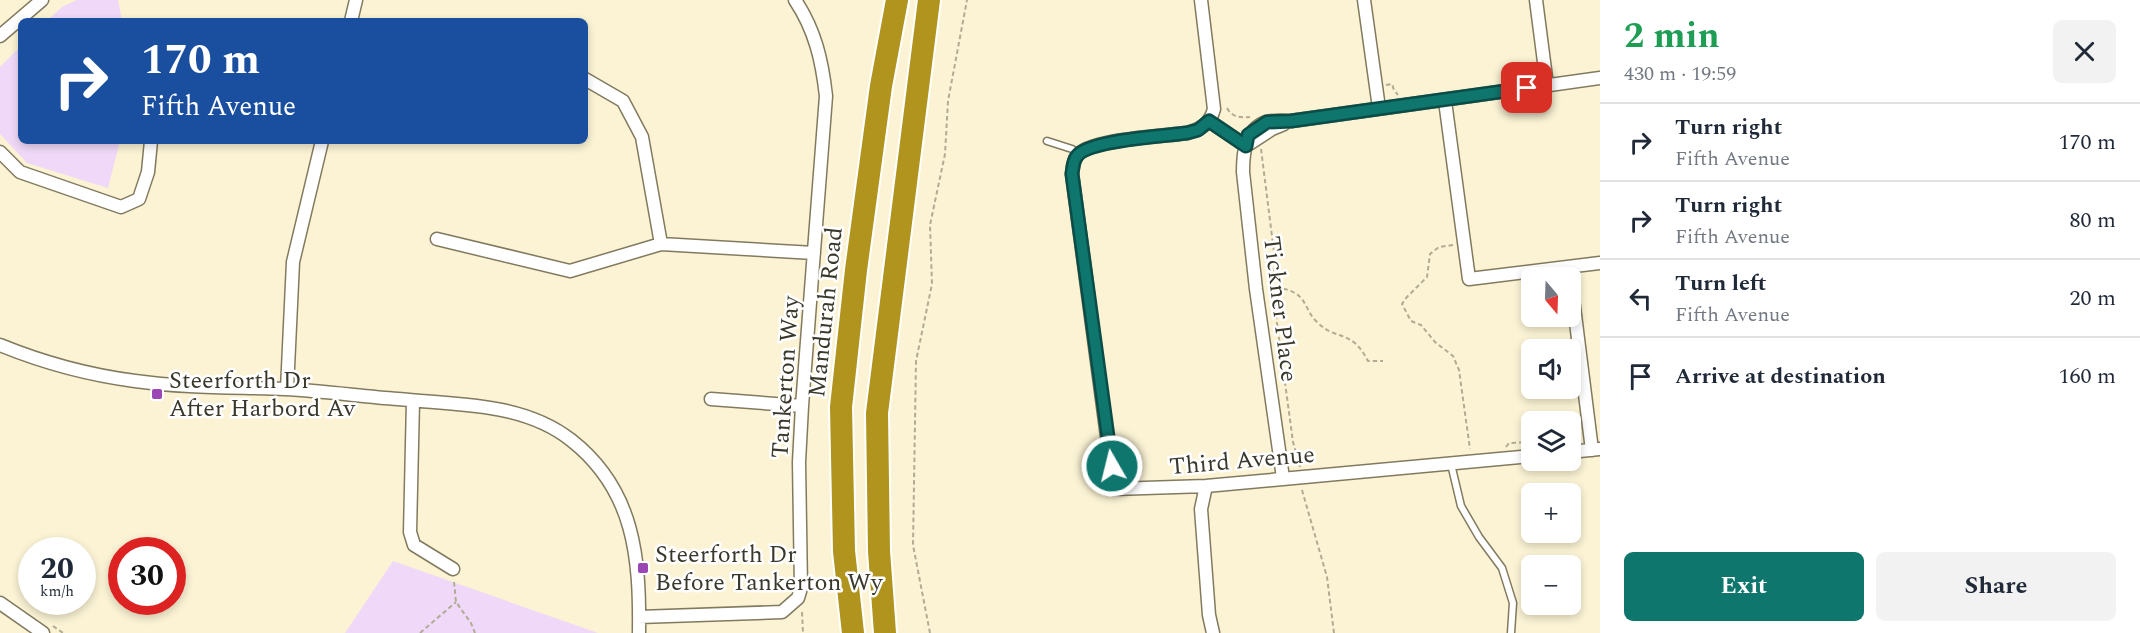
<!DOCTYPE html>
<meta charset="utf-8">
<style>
:root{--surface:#fff;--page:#f2f2f3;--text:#1f2937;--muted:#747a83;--line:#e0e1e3;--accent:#0f766e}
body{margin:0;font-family:Spectral,serif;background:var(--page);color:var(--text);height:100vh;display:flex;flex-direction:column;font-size:22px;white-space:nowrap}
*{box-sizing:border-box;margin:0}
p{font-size:20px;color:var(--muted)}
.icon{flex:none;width:33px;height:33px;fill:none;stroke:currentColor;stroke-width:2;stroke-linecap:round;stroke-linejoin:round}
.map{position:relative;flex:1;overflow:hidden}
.details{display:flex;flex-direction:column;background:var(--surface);width:540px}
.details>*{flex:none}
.top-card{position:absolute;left:18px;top:18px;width:570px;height:126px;border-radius:9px;box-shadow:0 3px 9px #0003;background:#1a4fa0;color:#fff;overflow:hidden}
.needle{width:39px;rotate:161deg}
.fabs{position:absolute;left:1521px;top:267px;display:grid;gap:12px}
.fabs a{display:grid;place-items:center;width:60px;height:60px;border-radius:9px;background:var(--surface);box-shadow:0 3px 9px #0003;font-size:30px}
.speed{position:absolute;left:18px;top:537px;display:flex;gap:12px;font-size:30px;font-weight:700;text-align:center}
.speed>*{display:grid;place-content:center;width:78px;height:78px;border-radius:50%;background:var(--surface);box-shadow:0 3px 9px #0003;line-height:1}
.speed small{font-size:15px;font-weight:400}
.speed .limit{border:9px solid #d22;background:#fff;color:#111}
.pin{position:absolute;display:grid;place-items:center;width:51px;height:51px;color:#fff;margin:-26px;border-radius:12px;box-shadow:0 3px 9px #0006}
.me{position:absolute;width:66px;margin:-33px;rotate:352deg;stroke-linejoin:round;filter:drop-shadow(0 0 4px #0008)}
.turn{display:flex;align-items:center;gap:21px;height:126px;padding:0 24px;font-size:27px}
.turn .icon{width:78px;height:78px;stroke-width:2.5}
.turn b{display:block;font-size:42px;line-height:51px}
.round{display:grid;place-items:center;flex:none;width:63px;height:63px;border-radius:9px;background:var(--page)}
.overview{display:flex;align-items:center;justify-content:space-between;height:102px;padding:0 24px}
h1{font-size:36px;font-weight:700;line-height:45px;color:#1e9e55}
.button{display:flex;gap:12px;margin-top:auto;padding:12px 24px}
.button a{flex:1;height:69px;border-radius:9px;background:var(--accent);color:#fff;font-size:24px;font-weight:700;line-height:69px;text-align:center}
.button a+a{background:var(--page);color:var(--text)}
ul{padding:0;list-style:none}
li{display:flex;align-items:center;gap:18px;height:78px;padding:0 24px;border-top:2px solid var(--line)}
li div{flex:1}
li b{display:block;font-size:22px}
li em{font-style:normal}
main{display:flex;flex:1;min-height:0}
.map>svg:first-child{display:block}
.green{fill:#f0d9f8}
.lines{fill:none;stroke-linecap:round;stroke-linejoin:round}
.lane-casing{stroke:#827a5f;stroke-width:9}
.street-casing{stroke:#827a5f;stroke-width:15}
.highway-casing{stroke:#fff;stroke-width:26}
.path{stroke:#b1ab93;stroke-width:2;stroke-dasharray:4.5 3;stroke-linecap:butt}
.lane{stroke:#fff;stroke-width:6}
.street{stroke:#fff;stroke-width:12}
.highway{stroke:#b0941e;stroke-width:22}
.route-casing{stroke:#0a4d48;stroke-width:15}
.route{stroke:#0f766e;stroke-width:10}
.poi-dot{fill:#9a46b4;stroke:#fff;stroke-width:2}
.labels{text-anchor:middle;stroke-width:5;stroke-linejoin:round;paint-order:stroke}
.street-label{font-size:24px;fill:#3a372b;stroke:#fff}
.poi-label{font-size:24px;fill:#3a372b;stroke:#fff;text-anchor:start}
</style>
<main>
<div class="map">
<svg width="1600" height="633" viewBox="0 0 1600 633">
<rect width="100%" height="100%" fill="#fbf3d4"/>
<!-- green -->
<path class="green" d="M77 0H118L122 21H47L62 7Z
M21 46V141H120L108 188 27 163 0 134V67Z
M393 561 598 633H345Z"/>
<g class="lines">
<defs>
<path id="lane" d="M1047 141 1072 149 1078 154
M1451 464 1461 506 1479 537 1502 568 1513 603 1511 633"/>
<path id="street" d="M1201 0 1214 109C1210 124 1201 129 1187 133 1166 136 1088 139 1077 156 1073 161 1073 167 1072 174L1114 489 1206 486 1532 456
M1364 0 1379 108
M1536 0 1547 85
M351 21 356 0
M0 36 42 0
M585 79 623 101 642 137 661 244
M1445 101 1469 279 1600 263
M1209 121 1246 146
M1246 146 1272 129 1284 124
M0 152 20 172 121 207 139 199 148 172 151 141
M437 239 570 271 661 244 814 253
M1569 267 1592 450
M0 345C44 363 89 375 135 381 185 388 235 387 285 389 322 391 360 396 398 399 456 405 523 402 571 440 635 490 640 559 639 633
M287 389 293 262 322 141
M711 399 802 406
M413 401 410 532 414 545 453 569
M1570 452 1599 449
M1283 478 1256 289 1243 172C1243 152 1245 130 1266 122 1273 120 1283 121 1291 121L1600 78
M1206 486 1201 509 1209 615 1213 633
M0 603 43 633
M639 617 782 612 798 598 801 588 799 462 802 406 826 96C822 60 815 30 795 0"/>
<path id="highway" d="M853 633 844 551 841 407 856 270 881 86 897 0
M885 633 879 551 877 413 929 0"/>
</defs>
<!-- lane casing -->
<use href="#lane" class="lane-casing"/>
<!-- street casing -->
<use href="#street" class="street-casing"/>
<!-- highway casing -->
<use href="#highway" class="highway-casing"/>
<!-- path -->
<path class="path" d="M1386 85 1392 84 1394 90 1398 95
M1227 108C1232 117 1240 118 1250 117
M1261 149 1275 260 1271 286
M1453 245 1439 247 1430 254 1427 277 1406 298 1402 304 1411 321 1421 325 1435 342 1453 356 1459 370 1470 449
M1506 447 1509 443 1532 442
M1300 467 1293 442 1272 286C1279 288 1288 289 1295 293 1306 299 1307 313 1317 322 1337 342 1351 328 1368 361H1383
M1302 490 1327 577 1334 633
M454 582 456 602 471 623 475 633
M802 612 803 633
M53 626 63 633
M420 633 456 602
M930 633 913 545 916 361 932 284 930 225 945 154 948 101 967 0"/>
<!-- lane -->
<use href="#lane" class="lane"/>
<!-- street -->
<use href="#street" class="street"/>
<!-- highway -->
<use href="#highway" class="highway"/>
</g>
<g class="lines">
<defs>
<path id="route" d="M1112 466 1072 174C1073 167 1073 161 1077 156 1088 140 1166 136 1187 133L1198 130 1209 121 1246 146 1248 135 1267 122 1291 121 1527 88"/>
</defs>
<!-- route casing -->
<use href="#route" class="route-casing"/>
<!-- route -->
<use href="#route" class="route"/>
</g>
<!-- markers -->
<g class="poi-dot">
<rect x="151" y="388" width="12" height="12" rx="3"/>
<rect x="637" y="562" width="12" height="12" rx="3"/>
</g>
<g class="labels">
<!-- street labels -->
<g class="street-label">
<text transform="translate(1281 309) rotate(83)" y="8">Tickner Place</text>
<text transform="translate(825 312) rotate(-84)" y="8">Mandurah Road</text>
<text transform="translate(785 377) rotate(-86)" y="8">Tankerton Way</text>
<text transform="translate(1242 460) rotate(-5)" y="8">Third Avenue</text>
</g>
<!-- poi labels -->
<g class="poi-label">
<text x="169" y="388">Steerforth Dr<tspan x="169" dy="28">After Harbord Av</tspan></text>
<text x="655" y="562">Steerforth Dr<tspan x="655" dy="28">Before Tankerton Wy</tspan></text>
</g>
</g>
</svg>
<div class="fabs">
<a><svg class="needle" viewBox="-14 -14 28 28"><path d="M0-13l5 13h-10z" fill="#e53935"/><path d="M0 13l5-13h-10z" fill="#747a83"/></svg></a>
<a><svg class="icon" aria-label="sound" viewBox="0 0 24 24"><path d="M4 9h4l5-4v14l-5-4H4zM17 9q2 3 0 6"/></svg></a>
<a><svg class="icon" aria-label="layers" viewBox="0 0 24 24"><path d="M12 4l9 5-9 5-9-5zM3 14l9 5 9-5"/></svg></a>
<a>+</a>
<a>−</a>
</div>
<div class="speed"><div>20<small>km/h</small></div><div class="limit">30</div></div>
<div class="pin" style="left:1527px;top:88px;background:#d93025"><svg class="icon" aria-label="arrive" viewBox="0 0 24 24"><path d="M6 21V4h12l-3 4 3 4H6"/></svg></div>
<svg class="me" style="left:1112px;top:466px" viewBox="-20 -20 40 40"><circle r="17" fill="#0f766e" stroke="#fff" stroke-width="3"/><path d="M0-11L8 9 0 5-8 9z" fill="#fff"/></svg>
<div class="top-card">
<div class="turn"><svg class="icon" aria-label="right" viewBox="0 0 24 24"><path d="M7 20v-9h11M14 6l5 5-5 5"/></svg><div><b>170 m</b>Fifth Avenue</div></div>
</div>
</div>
<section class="details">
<div class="overview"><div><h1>2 min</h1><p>430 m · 19:59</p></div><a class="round"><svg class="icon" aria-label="close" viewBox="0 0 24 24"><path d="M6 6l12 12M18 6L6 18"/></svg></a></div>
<ul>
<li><svg class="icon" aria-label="right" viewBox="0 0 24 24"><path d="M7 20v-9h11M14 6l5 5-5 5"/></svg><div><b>Turn right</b><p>Fifth Avenue</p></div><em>170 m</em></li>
<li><svg class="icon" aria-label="right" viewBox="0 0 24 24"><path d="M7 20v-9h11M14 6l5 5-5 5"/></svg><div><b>Turn right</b><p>Fifth Avenue</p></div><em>80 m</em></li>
<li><svg class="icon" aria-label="left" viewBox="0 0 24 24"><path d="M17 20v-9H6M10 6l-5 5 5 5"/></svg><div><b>Turn left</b><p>Fifth Avenue</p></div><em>20 m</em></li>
<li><svg class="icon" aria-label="arrive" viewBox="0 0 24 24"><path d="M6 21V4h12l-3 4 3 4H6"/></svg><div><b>Arrive at destination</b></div><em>160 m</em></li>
</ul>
<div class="button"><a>Exit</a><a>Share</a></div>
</section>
</main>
